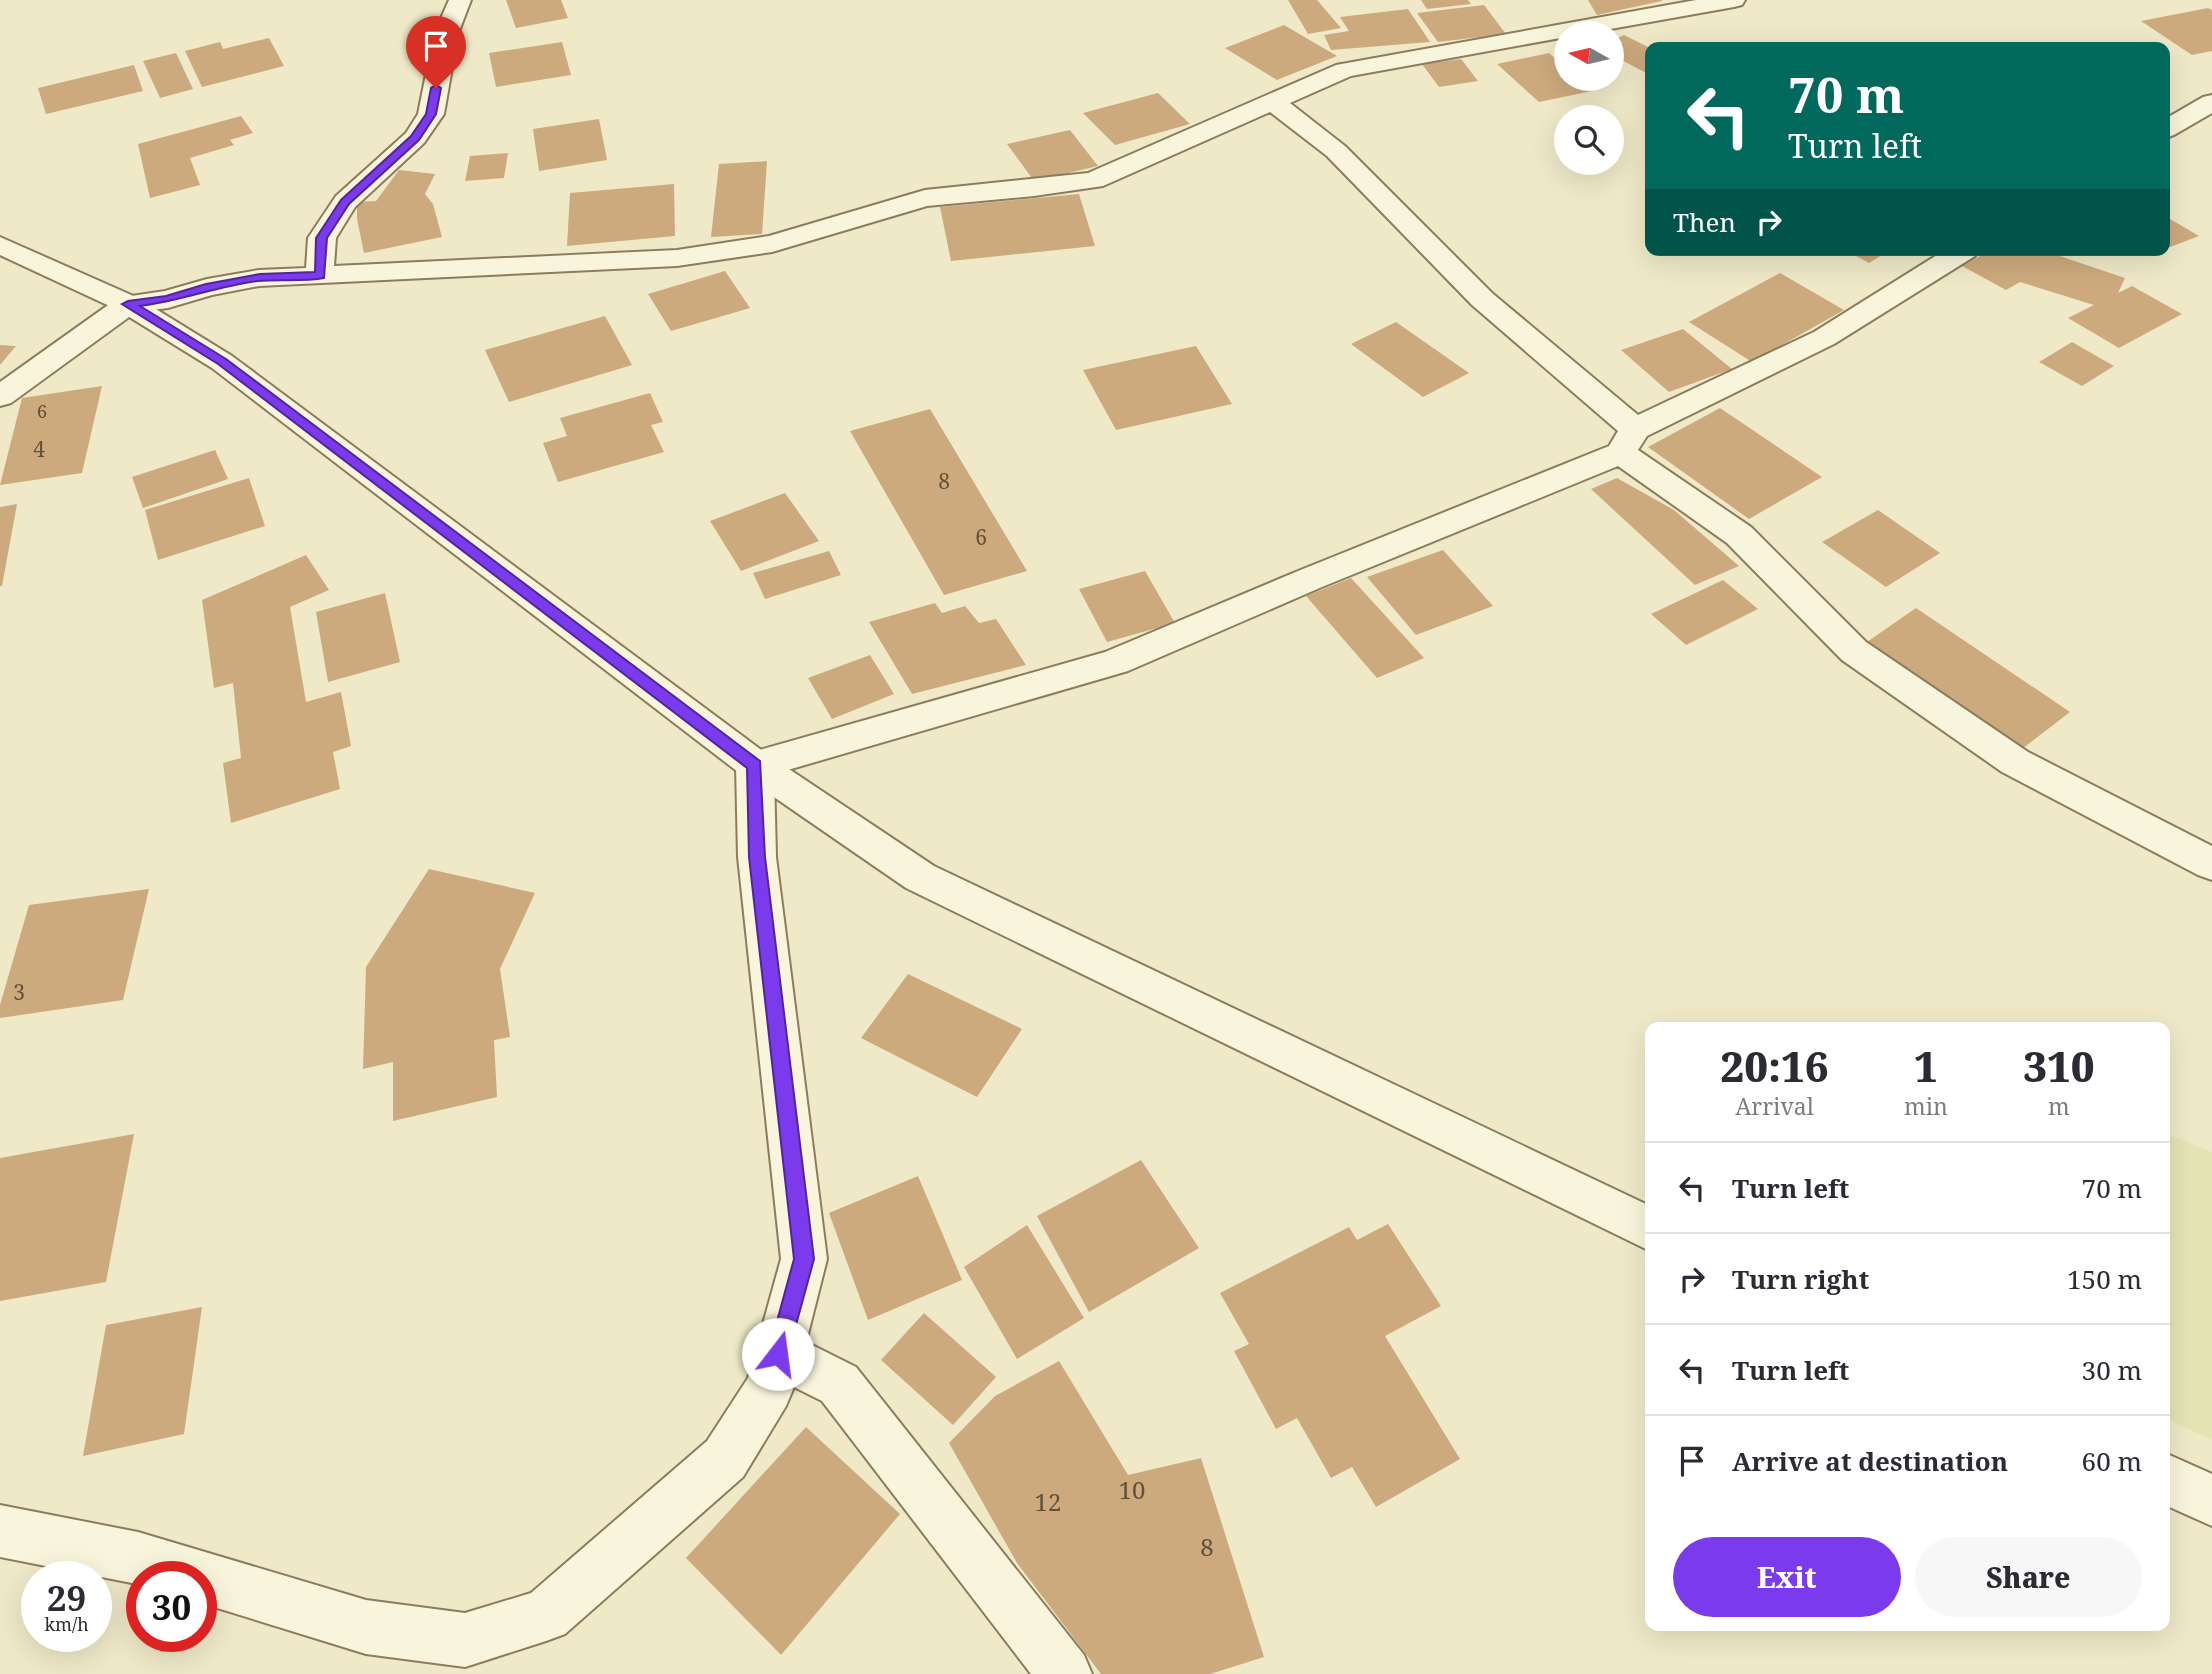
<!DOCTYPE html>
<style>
:root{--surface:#fff;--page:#f7f7f7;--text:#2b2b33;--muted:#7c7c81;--line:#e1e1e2;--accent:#7c3aed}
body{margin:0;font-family:"Noto Serif",serif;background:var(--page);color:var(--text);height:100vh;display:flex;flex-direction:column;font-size:26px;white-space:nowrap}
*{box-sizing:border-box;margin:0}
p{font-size:23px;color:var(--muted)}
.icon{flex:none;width:38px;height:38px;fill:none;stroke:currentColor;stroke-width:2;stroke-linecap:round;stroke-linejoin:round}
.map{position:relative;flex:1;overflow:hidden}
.drawer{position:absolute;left:1645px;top:1022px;width:525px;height:609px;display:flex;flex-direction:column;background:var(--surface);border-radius:14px;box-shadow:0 7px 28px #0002}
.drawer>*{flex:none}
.hud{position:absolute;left:1645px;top:42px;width:525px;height:214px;border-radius:14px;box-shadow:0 7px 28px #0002;background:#00695c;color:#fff;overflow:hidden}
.needle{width:46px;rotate:278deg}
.fabs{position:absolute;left:1554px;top:21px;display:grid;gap:14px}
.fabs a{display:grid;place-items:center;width:70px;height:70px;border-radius:50%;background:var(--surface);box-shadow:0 7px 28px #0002;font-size:35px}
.speed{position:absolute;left:21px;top:1561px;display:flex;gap:14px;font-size:35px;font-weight:700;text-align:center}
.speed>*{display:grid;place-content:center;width:91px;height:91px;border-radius:50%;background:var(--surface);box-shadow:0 7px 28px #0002;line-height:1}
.speed small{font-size:18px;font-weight:400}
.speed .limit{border:10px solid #d22;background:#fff;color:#111}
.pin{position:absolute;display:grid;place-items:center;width:60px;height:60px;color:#fff;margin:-72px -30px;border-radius:50% 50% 50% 0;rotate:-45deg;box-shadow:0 0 7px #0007}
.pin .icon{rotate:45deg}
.me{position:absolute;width:77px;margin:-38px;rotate:15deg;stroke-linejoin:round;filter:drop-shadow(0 0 5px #0008)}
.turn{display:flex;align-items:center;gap:24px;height:147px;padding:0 28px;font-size:32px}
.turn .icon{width:91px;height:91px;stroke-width:2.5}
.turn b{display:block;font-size:49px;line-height:60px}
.then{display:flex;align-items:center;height:66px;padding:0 28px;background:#0003;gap:14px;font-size:26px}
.eta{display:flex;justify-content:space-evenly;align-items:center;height:119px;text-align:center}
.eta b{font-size:42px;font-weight:800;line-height:49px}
.button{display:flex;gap:14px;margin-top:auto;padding:14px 28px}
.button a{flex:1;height:80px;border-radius:42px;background:var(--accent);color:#fff;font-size:28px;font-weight:800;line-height:80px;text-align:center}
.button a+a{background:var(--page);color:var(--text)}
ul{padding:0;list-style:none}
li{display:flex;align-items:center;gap:21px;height:91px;padding:0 28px;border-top:2px solid var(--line)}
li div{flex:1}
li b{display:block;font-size:26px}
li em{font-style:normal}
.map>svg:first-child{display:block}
.farmland{fill:#e5e4b5}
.building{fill:#cdaa7e}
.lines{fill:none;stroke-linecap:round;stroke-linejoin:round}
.minor-casing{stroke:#8b7c5d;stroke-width:4}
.tertiary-casing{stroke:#8b7c5d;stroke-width:4}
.minor{fill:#f9f5dc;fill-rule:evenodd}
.tertiary{fill:#f9f5dc;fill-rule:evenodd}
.route{fill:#7c3aed;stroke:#51269a;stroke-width:2}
.labels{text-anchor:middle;stroke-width:7;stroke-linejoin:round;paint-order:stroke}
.far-number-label{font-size:18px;fill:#605038}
.number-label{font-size:21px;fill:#605038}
.near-number-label{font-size:24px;fill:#605038}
</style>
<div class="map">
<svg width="2212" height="1674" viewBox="0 0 2212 1674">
<rect width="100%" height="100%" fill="#efe9c8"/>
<!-- farmland -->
<path class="farmland" d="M2167 1134 2212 1152V1440L2165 1418V1146Z"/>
<!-- building -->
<path class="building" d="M506 0H561L568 18 516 28Z
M1288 0H1317L1341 28 1308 34Z
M1421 0H1468L1471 4 1427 9Z
M1588 0H1662V1L1597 15Z
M1484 5 1506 34 1438 42 1417 13Z
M2208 8 2212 10V51L2192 55 2141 21Z
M1408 9 1430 42 1331 50 1324 35 1349 31 1340 17Z
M1284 25 1337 56 1277 80 1225 48Z
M1624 35 1650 48V75L1612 55V40Z
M269 38 284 66 202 87 185 51 220 42 223 49Z
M562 42 571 75 496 87 489 53Z
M176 53 193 89 160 98 143 61Z
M1549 53 1566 68V79H1578L1592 91 1539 102 1497 64Z
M1461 59 1478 81 1439 87 1422 64Z
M134 65 143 91 46 114 38 88Z
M1158 93 1190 124 1115 145 1083 113Z
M241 116 253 133 230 140 234 145 190 158 200 185 150 198 138 144Z
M599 119 607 160 539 171 533 129Z
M1070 130 1098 166 1034 181 1007 144Z
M508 153 504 178 465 181 470 156Z
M767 161 762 234 711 237 719 164Z
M399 170 435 174 425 194 433 204 442 237 364 253 357 219V202L376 201Z
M674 184 675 236 567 246 570 193Z
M1079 194 1095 246 951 261 940 207Z
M2165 216 2199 236 2165 249Z
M1845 250H1890L1869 263Z
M1991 250H2042L2125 278 2118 293 2132 286 2182 314 2119 348 2068 318 2094 305 2020 282 2006 290 1962 266Z
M725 271 750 308 671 331 648 294Z
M1780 273 1844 310 1752 362 1689 322Z
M605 316 632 365 509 402 485 350Z
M1396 322 1469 373 1423 397 1351 344Z
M1683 329 1732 369 1669 392 1621 350Z
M2072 342 2114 366 2082 386 2039 362Z
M0 345 16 346 0 365Z
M1196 346 1232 404 1116 430 1083 370Z
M102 386 82 473 0 485 22 398Z
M650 393 663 422 651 425 664 452 558 482 543 443 567 436 560 418Z
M1720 408 1822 477 1749 519 1648 447Z
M930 409 1027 571 944 595 850 431Z
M215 450 228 479 143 508 132 477Z
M249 478 265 526 158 560 145 510Z
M1617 478 1674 510 1739 566 1695 585 1591 489Z
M785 493 819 541 741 571 710 521Z
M17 504 2 586H0V507Z
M1878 510 1940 553 1886 587 1822 542Z
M1443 550 1493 606 1416 635 1367 577Z
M829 551 841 575 765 599 753 573Z
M306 555 329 590 290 607 306 702 341 692 351 746 333 752 340 789 231 823 223 763 241 758 233 683 214 688 202 600Z
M1145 571 1175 623 1107 642 1079 589Z
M1351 578 1424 658 1377 678 1306 596Z
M1723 580 1758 609 1686 645 1651 614Z
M385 593 400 662 328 682 316 612Z
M935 603 942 613 965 606 979 623 996 619 1026 665 912 694 869 622Z
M1916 608 2070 712 2018 752 1864 644Z
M870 655 894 694 832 719 808 678Z
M429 869 535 893 500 969 510 1037 494 1040 497 1097 393 1121V1062L363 1069 366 967Z
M149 889 123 1000 0 1018V1005L29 905Z
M908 974 1022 1029 977 1097 861 1038Z
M134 1134 106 1282 0 1301V1158Z
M1141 1160 1199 1248 1089 1312 1037 1216Z
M918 1176 962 1280 868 1320 829 1213Z
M1388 1224 1441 1306 1385 1336 1460 1459 1376 1507 1352 1467 1331 1478 1297 1418 1276 1429 1234 1351 1249 1344 1220 1293 1349 1227 1357 1240Z
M1027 1225 1084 1318 1017 1359 964 1267Z
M202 1307 184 1434 83 1456 106 1325Z
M924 1313 996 1377 953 1425 881 1360Z
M1059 1361 1128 1475 1201 1458 1264 1657 1210 1674H1101L1017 1563 949 1443 995 1396Z
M806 1427 900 1514 781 1655 686 1558Z"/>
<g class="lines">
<defs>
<path id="minor" d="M449 0H471L458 34 444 114 424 143 355 207 336 238 334 266 677 250 769 236 925 190 1088 173 1336 65 1696 0H1745L1742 5 1734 7 1588 33H1566V37L1351 76 1290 103 1345 146 1492 293 1638 415 1814 332 1945 250H1979L1975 256 1834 344 1647 436 1638 450 1751 527 1866 642 2028 752 2212 846V880L2198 875 2002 772 1842 660 1727 543 1618 466 1322 587 1128 671 774 774 776 857 827 1259 806 1342 856 1367 1084 1655 1092 1674H1031L822 1401 794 1387 786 1406 743 1477 565 1634 546 1641 465 1667 366 1654 201 1603V1577H142V1585L0 1557V1505L138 1532 366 1600 465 1613 531 1593 707 1441 748 1378 781 1259 738 857 736 765 742 755 1105 652 1298 571 1609 446 1618 431 1472 305 1327 156 1270 112 1103 186 1034 196 927 206 772 252 677 266 259 286 212 295 168 308 136 312 11 403 0 406V382L118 298 165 291 207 279 259 270 306 268 308 238 336 196 406 133 418 114 434 34Z
M2212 95V113L2174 135 2165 138V119L2203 97Z"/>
<path id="tertiary" d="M0 237 138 298 232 356 768 755 934 866 1650 1206V1251L906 888 742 775 212 368 118 310 0 255Z
M2165 1453 2212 1474V1526L2165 1505Z"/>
</defs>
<!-- minor casing -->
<use href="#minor" class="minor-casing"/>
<!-- tertiary casing -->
<use href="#tertiary" class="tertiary-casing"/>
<!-- minor -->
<use href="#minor" class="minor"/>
<!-- tertiary -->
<use href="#tertiary" class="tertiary"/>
</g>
<!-- route -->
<path class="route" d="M436 85 441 88 436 114 419 140 349 204 327 238 324 278C303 282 280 279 258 281 218 286 180 301 140 306L226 359 760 761 765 857 814 1259 788 1354 785 1361 778 1364 771 1361 768 1354 794 1259 749 857 747 768 218 364 122 304 128 301 166 296 206 284 260 274 315 272 316 238 341 200 411 136 426 114 431 88Z"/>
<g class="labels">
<!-- far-number labels -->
<g class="far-number-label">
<text x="42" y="418">6</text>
</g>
<!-- number labels -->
<g class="number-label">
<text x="39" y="457">4</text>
<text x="944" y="489">8</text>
<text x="981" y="545">6</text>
<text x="19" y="1000">3</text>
</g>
<!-- near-number labels -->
<g class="near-number-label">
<text x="1132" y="1499">10</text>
<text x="1048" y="1511">12</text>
<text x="1207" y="1556">8</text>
</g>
</g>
</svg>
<div class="fabs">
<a><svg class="needle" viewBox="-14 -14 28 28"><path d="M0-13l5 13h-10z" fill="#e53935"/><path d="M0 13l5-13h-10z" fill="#7c7c81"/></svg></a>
<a><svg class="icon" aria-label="search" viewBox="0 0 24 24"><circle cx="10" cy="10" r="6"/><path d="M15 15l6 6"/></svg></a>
</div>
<div class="speed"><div>29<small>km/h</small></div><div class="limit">30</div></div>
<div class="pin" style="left:436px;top:88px;background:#d93025"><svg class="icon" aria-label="arrive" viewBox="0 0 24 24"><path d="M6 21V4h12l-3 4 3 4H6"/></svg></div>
<svg class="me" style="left:778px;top:1354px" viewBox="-20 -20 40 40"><circle r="19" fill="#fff"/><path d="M0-13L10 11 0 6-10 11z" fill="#7c3aed"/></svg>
<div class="hud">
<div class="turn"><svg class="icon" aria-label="left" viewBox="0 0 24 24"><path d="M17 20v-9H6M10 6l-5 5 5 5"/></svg><div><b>70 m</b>Turn left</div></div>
<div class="then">Then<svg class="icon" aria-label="right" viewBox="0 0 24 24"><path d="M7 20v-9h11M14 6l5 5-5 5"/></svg></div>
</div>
<section class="drawer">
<div class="eta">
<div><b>20:16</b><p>Arrival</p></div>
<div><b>1</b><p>min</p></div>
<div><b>310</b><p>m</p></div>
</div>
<ul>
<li><svg class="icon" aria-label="left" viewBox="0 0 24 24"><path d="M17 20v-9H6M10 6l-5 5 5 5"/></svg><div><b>Turn left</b></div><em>70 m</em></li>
<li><svg class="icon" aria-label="right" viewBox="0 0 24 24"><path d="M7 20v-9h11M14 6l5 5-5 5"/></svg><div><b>Turn right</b></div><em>150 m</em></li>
<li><svg class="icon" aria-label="left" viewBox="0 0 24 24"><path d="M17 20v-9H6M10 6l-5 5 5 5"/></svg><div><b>Turn left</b></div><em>30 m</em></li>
<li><svg class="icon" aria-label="arrive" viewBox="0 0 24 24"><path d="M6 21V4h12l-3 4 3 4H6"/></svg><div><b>Arrive at destination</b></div><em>60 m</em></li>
</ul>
<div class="button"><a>Exit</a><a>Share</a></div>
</section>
</div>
